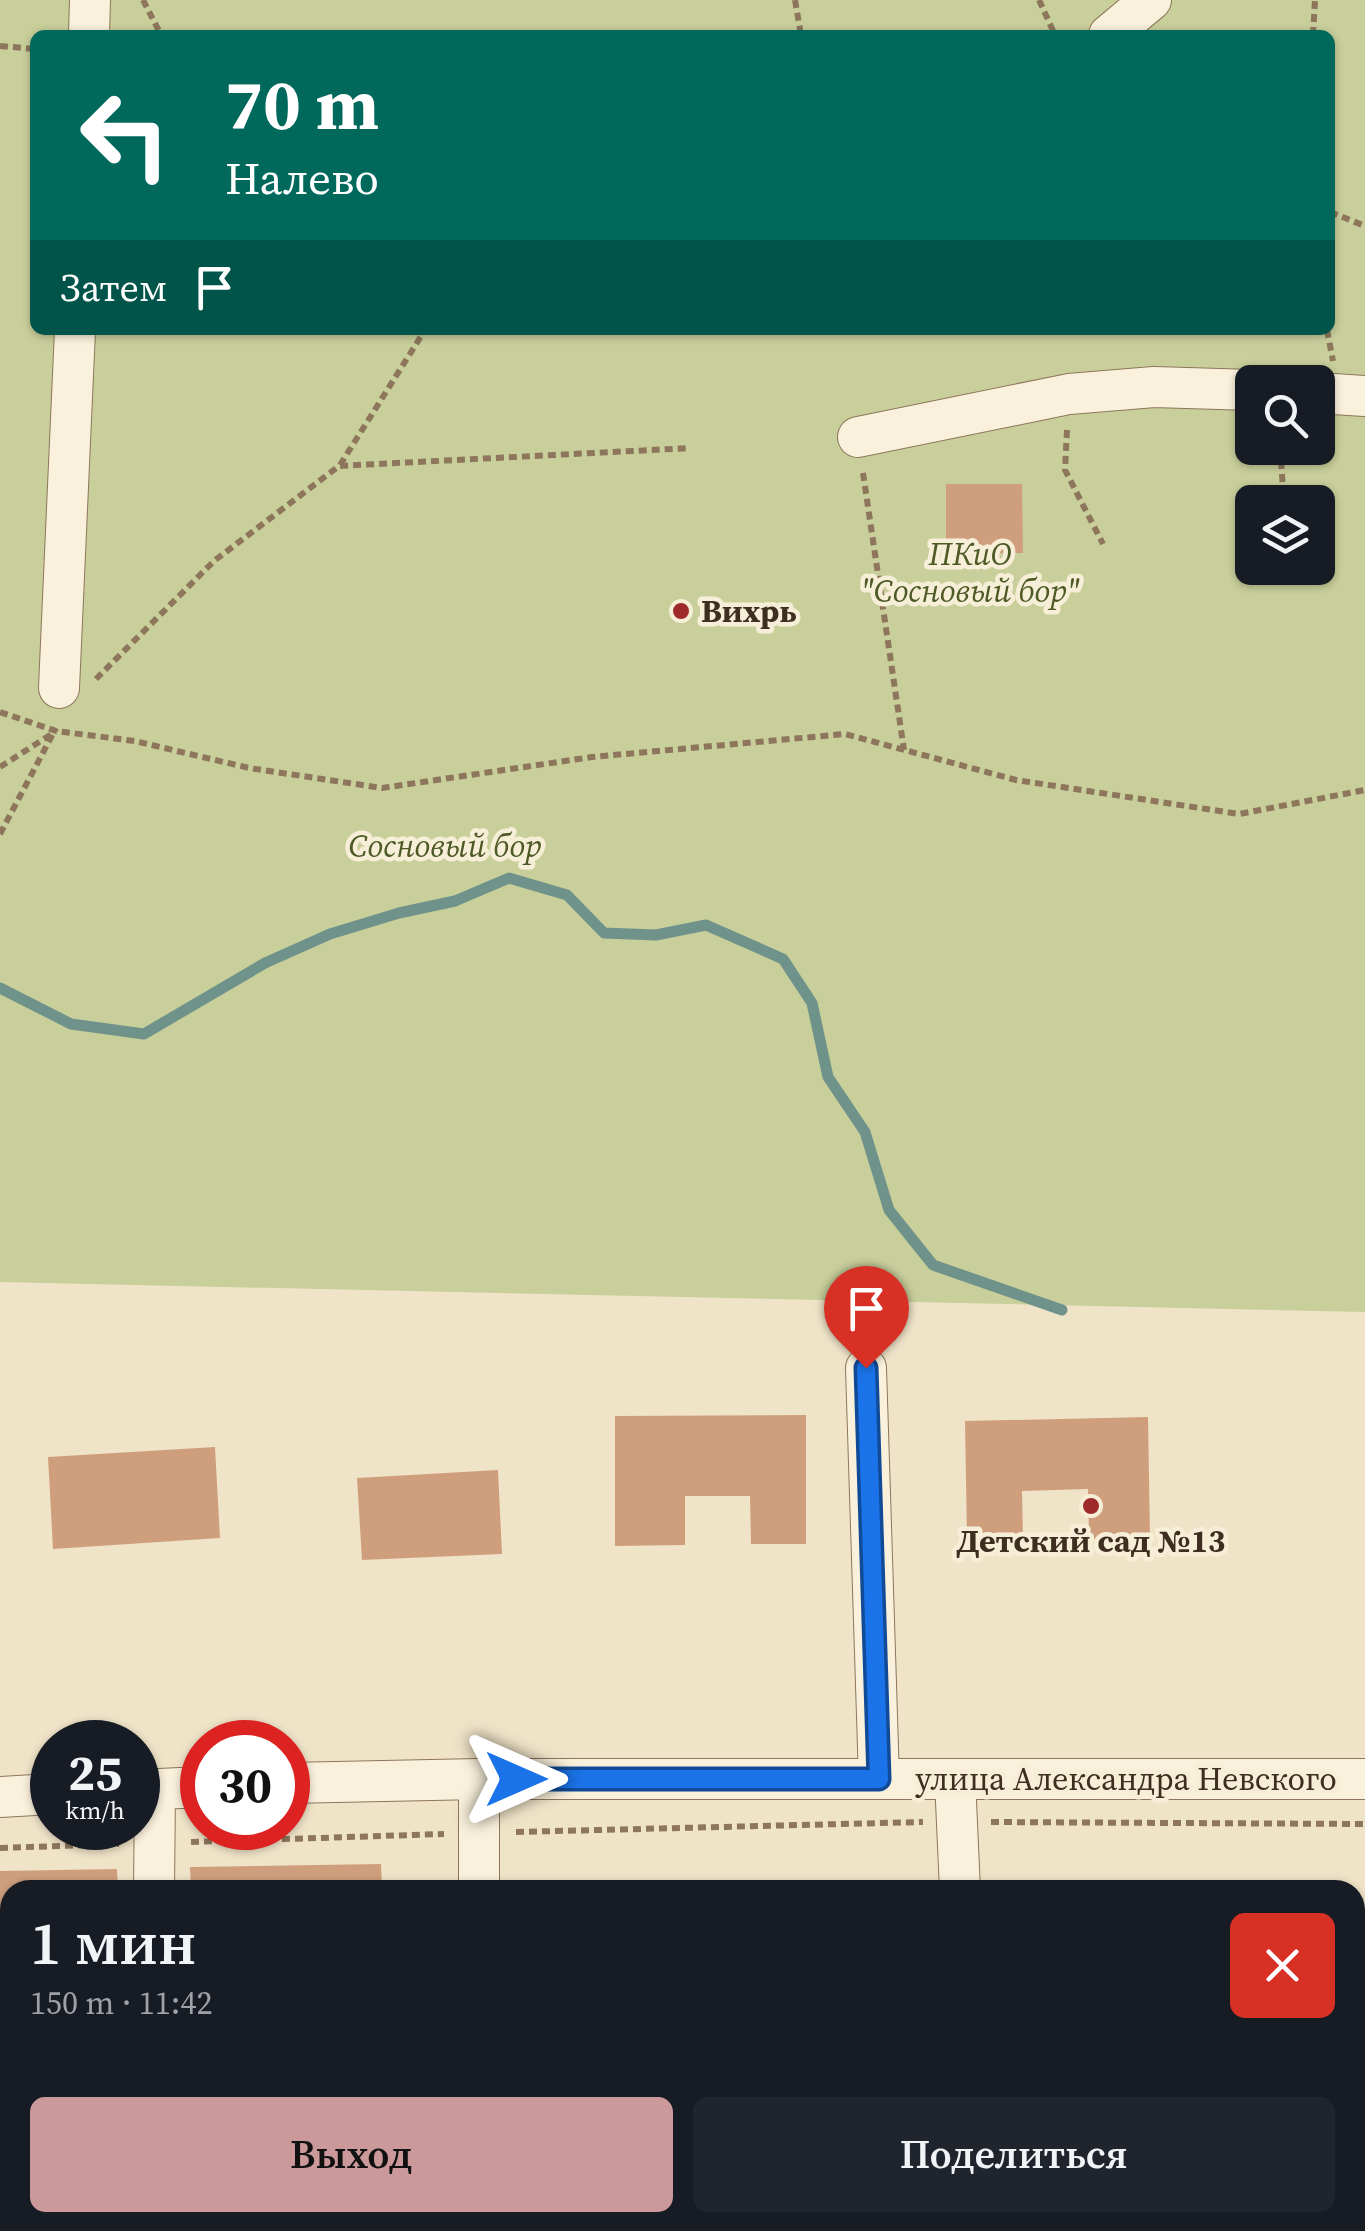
<!DOCTYPE html>
<html lang="ru">
<meta charset="utf-8">
<style>
:root{--surface:#171b24;--page:#20242c;--text:#f1f3f6;--muted:#9ea1a6;--accent:#cc999b}
body{margin:0;font-family:"Source Serif 4",serif;background:var(--page);color:var(--text);height:100vh;display:flex;flex-direction:column;font-size:38px;white-space:nowrap}
*{box-sizing:border-box;margin:0}
p{font-size:32px;color:var(--muted)}
.icon{flex:none;width:55px;height:55px;fill:none;stroke:currentColor;stroke-width:2;stroke-linecap:round;stroke-linejoin:round}
.map{position:relative;flex:1;overflow:hidden}
.panel{position:absolute;left:0px;top:1880px;width:1365px;height:352px;display:flex;flex-direction:column;background:var(--surface);border-radius:30px 30px 0 0;box-shadow:0 2px 8px #0004}
.panel>*{flex:none}
.guide{position:absolute;left:30px;top:30px;width:1305px;height:305px;border-radius:15px;box-shadow:0 2px 8px #0004;background:#00695c;color:#fff;overflow:hidden}
.fabs{position:absolute;left:1235px;top:365px;display:grid;gap:20px}
.fabs a{display:grid;place-items:center;width:100px;height:100px;border-radius:15px;background:var(--surface);box-shadow:0 2px 8px #0004;font-size:50px}
.speed{position:absolute;left:30px;top:1720px;display:flex;gap:20px;font-size:50px;font-weight:700;text-align:center}
.speed>*{display:grid;place-content:center;width:130px;height:130px;border-radius:50%;background:var(--surface);box-shadow:0 2px 8px #0004;line-height:1}
.speed small{font-size:25px;font-weight:400}
.speed .limit{border:15px solid #d22;background:#fff;color:#111}
.pin{position:absolute;display:grid;place-items:center;width:85px;height:85px;color:#fff;margin:-102px -42px;border-radius:50% 50% 50% 0;rotate:-45deg;box-shadow:0 0 10px #0007}
.pin .icon{rotate:45deg}
.me{position:absolute;width:110px;margin:-55px;rotate:90deg;stroke-linejoin:round;filter:drop-shadow(0 0 8px #0008)}
.turn{display:flex;align-items:center;gap:35px;height:210px;padding:0 30px;font-size:45px}
.turn .icon{width:130px;height:130px;stroke-width:2.5}
.turn b{display:block;font-size:70px;line-height:85px}
.then{display:flex;align-items:center;height:95px;padding:0 30px;background:#0003;gap:20px;font-size:38px}
.round{display:grid;place-items:center;flex:none;width:105px;height:105px;border-radius:15px;background:var(--page)}
.headline{display:flex;align-items:center;justify-content:space-between;height:170px;padding:0 30px}
h1{font-size:60px;font-weight:600;line-height:75px}
.button{display:flex;gap:20px;margin-top:auto;padding:20px 30px}
.button a{flex:1;height:115px;border-radius:15px;background:var(--accent);color:#111;font-size:40px;font-weight:600;line-height:115px;text-align:center}
.button a+a{background:var(--page);color:var(--text)}
.map>svg:first-child{display:block}
.green{fill:#c9cf9b;fill-rule:evenodd}
.lines{fill:none;stroke-linecap:round;stroke-linejoin:round}
.stream{stroke:#6f938a;stroke-width:11}
.building{fill:#cf9f7d}
.minor-casing{stroke:#8d765c;stroke-width:42}
.path{stroke:#8d765c;stroke-width:6;stroke-dasharray:8 5;stroke-linecap:butt}
.minor{stroke:#faf1dc;stroke-width:40}
.route-casing{stroke:#114b97;stroke-width:25}
.route{stroke:#1a73e8;stroke-width:18}
.poi-dot{fill:#9e2a2b;stroke:#f7eed8;stroke-width:4}
.labels{text-anchor:middle;stroke-width:9;stroke-linejoin:round;paint-order:stroke}
.park-label{font-size:32px;font-style:italic;fill:#4d5a26;stroke:#f7eed8}
.poi-label{font-size:32px;font-weight:bold;fill:#3d2e20;stroke:#f7eed8;text-anchor:start}
.street-label{font-size:32px;fill:#3d2e20;stroke:#f7eed8}
</style>
<div class="map">
<svg width="1365" height="2231" viewBox="0 0 1365 2231">
<rect width="100%" height="100%" fill="#f0e4c8"/>
<!-- green -->
<path class="green" d="M0 0H1365V1312L0 1282ZM35 35H1330V330H35ZM1252 382H1318V448H1252ZM1252 502H1318V568H1252Z"/>
<g class="lines">
<!-- stream -->
<path class="stream" d="M0 988 71 1024 144 1034 265 963 330 934 399 913 455 901 509 878 567 895 604 933 656 935 706 925 783 959 812 1003 828 1077 865 1132 889 1210 933 1265 1062 1310"/>
</g>
<!-- building -->
<path class="building" d="M946 484H1022L1023 553 946 554Z
M806 1415V1544H751L750 1496H685V1545L615 1546V1416Z
M1148 1417 1150 1537 1089 1539 1088 1489 1022 1491 1023 1539 967 1541 965 1421Z
M215 1447 220 1538 53 1549 48 1457Z
M498 1470 502 1554 362 1560 357 1478Z
M381 1864 382 1890H191L190 1867Z
M117 1869 118 1890H10V1944H0V1871Z
M1355 1908H1365V2000H1355Z
M558 2222H666V2231H558Z"/>
<g class="lines">
<defs>
<path id="minor" d="M89 35 90 0
M1109 35 1151 0
M1318 393 1365 396
M858 437 1069 394 1154 387 1252 390
M59 688 75 330
M866 1368 879 1779
M955 1779 960 1890
M288 1783 479 1779H1365
M138 1790 202 1787
M0 1797 52 1794
M154 1890 155 1789
M479 1890V1779
M0 1975 10 1974
M286 2222V2231
M480 2222V2231
M734 2222V2231"/>
</defs>
<!-- minor casing -->
<use href="#minor" class="minor-casing"/>
<!-- path -->
<path class="path" d="M143 0 161 35
M795 0 801 35
M1039 0 1055 35
M1313 35 1315 0
M0 46 35 49
M1330 212 1365 226
M1327 330 1333 361
M1067 430 1065 470 1103 544
M1280 448 1284 502
M340 465 425 330
M863 473 904 750
M96 679 214 561 339 466 690 448
M0 712 56 731 135 741 249 768 382 788 592 757 845 734 1016 780 1239 814 1365 790
M0 767 55 732
M0 834 56 728
M991 1822 1365 1824
M516 1832 923 1822
M191 1842 444 1834
M0 1848 119 1844
M0 2144 10 2135"/>
<!-- minor -->
<use href="#minor" class="minor"/>
</g>
<g class="lines">
<defs>
<path id="route" d="M516 1779H879L866 1368"/>
</defs>
<!-- route casing -->
<use href="#route" class="route-casing"/>
<!-- route -->
<use href="#route" class="route"/>
</g>
<!-- markers -->
<g class="poi-dot">
<circle cx="681" cy="611" r="10"/>
<circle cx="1091" cy="1506" r="10"/>
</g>
<g class="labels">
<!-- park labels -->
<g class="park-label">
<text x="970" y="565">ПКиО<tspan x="970" dy="37">"Сосновый бор"</tspan></text>
<text x="445" y="857">Сосновый бор</text>
</g>
<!-- poi labels -->
<g class="poi-label">
<text x="701" y="622">Вихрь</text>
<text x="1091" y="1552" text-anchor="middle">Детский сад №13</text>
</g>
<!-- street labels -->
<g class="street-label">
<text x="1126" y="1790">улица Александра Невского</text>
</g>
</g>
</svg>
<div class="fabs">
<a><svg class="icon" aria-label="search" viewBox="0 0 24 24"><circle cx="10" cy="10" r="6"/><path d="M15 15l6 6"/></svg></a>
<a><svg class="icon" aria-label="layers" viewBox="0 0 24 24"><path d="M12 4l9 5-9 5-9-5zM3 14l9 5 9-5"/></svg></a>
</div>
<div class="speed"><div>25<small>km/h</small></div><div class="limit">30</div></div>
<div class="pin" style="left:866px;top:1368px;background:#d93025"><svg class="icon" aria-label="arrive" viewBox="0 0 24 24"><path d="M6 21V4h12l-3 4 3 4H6"/></svg></div>
<svg class="me" style="left:516px;top:1779px" viewBox="-20 -20 40 40"><path d="M0-17L14 15 0 8-14 15z" fill="#1a73e8" stroke="#fff" stroke-width="4"/></svg>
<div class="guide">
<div class="turn"><svg class="icon" aria-label="left" viewBox="0 0 24 24"><path d="M17 20v-9H6M10 6l-5 5 5 5"/></svg><div><b>70 m</b>Налево</div></div>
<div class="then">Затем<svg class="icon" aria-label="arrive" viewBox="0 0 24 24"><path d="M6 21V4h12l-3 4 3 4H6"/></svg></div>
</div>
<section class="panel">
<div class="headline"><div><h1>1 мин</h1><p>150 m · 11:42</p></div><a class="round" style="background:#d93025;color:#fff"><svg class="icon" aria-label="close" viewBox="0 0 24 24"><path d="M6 6l12 12M18 6L6 18"/></svg></a></div>
<div class="button"><a>Выход</a><a>Поделиться</a></div>
</section>
</div>
